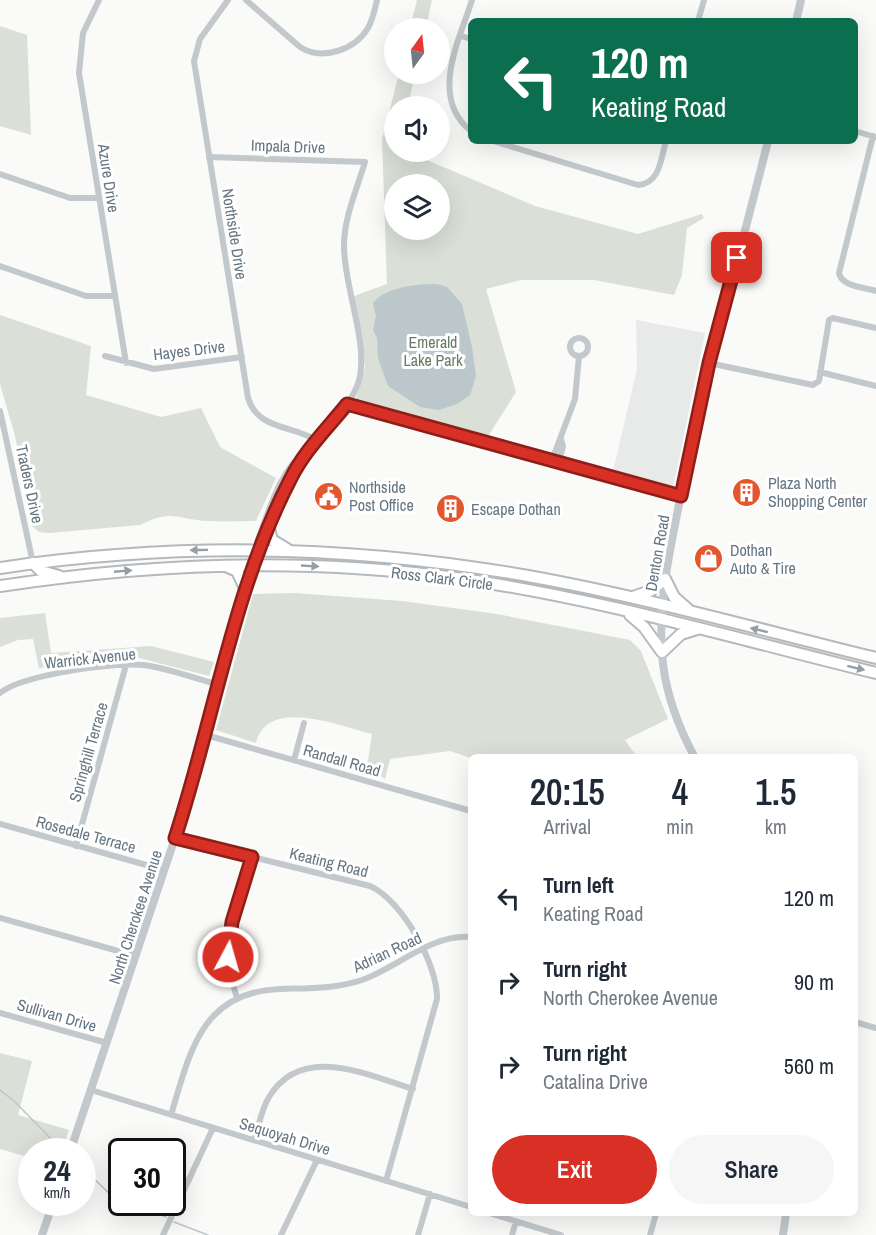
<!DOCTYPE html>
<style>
:root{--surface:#fff;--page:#f6f6f7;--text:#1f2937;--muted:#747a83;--accent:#d93025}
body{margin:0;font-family:"Archivo Narrow",sans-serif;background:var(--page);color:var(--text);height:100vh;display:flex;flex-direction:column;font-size:22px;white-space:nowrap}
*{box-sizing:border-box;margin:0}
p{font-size:20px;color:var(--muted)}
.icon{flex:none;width:33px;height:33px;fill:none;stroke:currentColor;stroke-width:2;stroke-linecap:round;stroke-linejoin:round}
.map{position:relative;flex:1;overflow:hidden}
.panel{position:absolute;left:468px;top:754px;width:390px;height:462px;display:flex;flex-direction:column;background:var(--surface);border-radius:9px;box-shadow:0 6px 24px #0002}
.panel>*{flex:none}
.hud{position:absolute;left:468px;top:18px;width:390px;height:126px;border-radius:9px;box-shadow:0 6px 24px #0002;background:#0b6e4f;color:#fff;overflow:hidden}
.needle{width:39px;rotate:15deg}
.controls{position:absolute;left:384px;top:18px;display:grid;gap:12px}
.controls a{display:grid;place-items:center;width:66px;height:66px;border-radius:50%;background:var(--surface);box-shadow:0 6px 24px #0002;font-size:30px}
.speed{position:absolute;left:18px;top:1138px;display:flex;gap:12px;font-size:30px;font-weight:700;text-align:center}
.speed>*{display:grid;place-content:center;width:78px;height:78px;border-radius:50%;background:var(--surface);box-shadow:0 6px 24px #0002;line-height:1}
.speed small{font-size:15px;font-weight:400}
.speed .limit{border:3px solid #111;border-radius:9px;background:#fff;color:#111}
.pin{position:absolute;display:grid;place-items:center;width:51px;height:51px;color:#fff;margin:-26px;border-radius:12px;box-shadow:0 3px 9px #0006}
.me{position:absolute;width:66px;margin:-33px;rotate:6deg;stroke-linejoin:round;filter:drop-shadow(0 0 4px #0008)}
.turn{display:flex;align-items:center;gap:21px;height:126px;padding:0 24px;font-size:27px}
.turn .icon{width:78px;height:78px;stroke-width:2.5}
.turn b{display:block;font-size:42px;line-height:51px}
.eta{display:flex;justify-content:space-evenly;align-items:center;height:102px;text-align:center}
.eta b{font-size:36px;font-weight:600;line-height:42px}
.cta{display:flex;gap:12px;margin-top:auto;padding:12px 24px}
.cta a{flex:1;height:69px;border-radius:36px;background:var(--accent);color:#fff;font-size:24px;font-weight:600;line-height:69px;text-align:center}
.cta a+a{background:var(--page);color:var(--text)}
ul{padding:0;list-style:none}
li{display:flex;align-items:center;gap:18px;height:84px;padding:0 24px}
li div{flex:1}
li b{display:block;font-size:22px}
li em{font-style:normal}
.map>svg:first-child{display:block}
.built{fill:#e8e9e9}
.green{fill:#dadfd7;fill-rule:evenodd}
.water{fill:#bbc7cb}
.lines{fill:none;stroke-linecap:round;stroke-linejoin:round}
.stream{stroke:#bbc7cb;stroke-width:1.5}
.trunk-casing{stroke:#b4b9bd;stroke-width:14}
.minor{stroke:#c3c8cc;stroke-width:6}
.tertiary{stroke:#c3c8cc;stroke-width:8}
.trunk{stroke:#fff;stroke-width:10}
.oneway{fill:#939fa8}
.route-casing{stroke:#8d1f18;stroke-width:15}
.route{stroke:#d93025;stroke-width:10}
.labels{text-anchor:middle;stroke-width:6;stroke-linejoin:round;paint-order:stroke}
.street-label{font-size:16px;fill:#657683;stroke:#fff}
.park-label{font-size:16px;fill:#687a64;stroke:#fff}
.poi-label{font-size:16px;fill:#657683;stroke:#fff;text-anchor:start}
</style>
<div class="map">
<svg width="876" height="1235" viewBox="0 0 876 1235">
<rect width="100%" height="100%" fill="#fafaf8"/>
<!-- built -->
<path class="built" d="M636 320 705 333 673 488 613 471 637 369Z"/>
<!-- green -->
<path class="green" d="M417 0H432L426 28H410Z
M0 26 27 35 31 135 0 126Z
M399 74H415L408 106H394V152H408L535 206 638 234 702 214 704 218 687 228 682 275 674 295 594 280H521L486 289 516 392 487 438 355 401 365 367 354 296 387 284 382 139ZM394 184H440V230H394Z
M0 315 91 346 86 395 161 417 201 408 220 447 276 478 256 521C241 521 225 522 209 521 178 520 172 508 140 525L50 533 39 532 32 526 15 436 0 384Z
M294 593 402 601 497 614 630 640 641 651 668 719 625 740 637 757 471 758 450 751 390 759 385 779 367 767 372 734C340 726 267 696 256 743L216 730 253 594Z
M45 613 51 653 151 646 214 662 209 676 139 658 39 668 33 639 18 640 0 647V618Z
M0 1053 32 1061 18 1115 69 1130 62 1152H32L31 1158 0 1149Z"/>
<!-- water -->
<path class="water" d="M436 284 447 287 462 304 472 347 476 376 470 395 457 404 439 410 420 407 388 386 378 358 377 338 373 330 376 316 373 303C385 287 417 284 436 284Z"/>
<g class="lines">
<!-- stream -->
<path class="stream" d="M0 1090 14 1101 64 1152
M82 1167 122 1206 150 1210 166 1217
M174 1222 208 1235"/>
<defs>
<path id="trunk" d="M269 529 272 540 287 549
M33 563 41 571 59 576
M228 567 237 571 245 588
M0 568C175 542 353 545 528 576 645 597 761 630 876 658
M0 586C151 563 304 557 456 578 598 598 737 639 876 673
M633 597 650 591 665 579 674 597 690 611
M630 615 644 627 662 652 681 634 697 629"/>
</defs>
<!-- trunk casing -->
<use href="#trunk" class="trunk-casing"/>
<!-- minor -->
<path class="minor" d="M99 0 83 33 79 73 126 363
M228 0 200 39 194 61 248 398C258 430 292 425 316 440
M246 0 300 47C322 61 355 50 368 28 373 19 375 9 377 0
M698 21 704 0
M461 36 471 39
M471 131C429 98 459 41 472 0
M855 131 875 137
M873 136 839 273C842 287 864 287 876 291
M493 141 638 185C660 184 661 158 666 141
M209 157 365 162C357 189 344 217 344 246 344 286 367 339 360 376 354 406 325 426 308 450 288 478 276 512 263 544L258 549
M0 174 70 198H99
M0 266 86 296H115
M570 347a9 9 0 1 1 18 0a9 9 0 1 1-18 0Z
M105 356 154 369 242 357
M709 363 813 385 819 381 829 320 833 318 876 328
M820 372 876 386
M347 404 681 496
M0 411 33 563
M552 460 575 399 579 356
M559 462 563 446 561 439
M258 549 257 542C269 512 279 469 307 451
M0 693C22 675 113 662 143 665 169 668 195 679 220 685
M206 735 471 811
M294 760 304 723
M0 824 164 870
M175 838 370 886C402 900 438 965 437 999L386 1181
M76 846 126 665
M0 918 136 956
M237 998C219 944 236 908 252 857
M0 1013 107 1043
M855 1022 876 1028
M91 1090 471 1207
M171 1115C190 1052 201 992 280 989 307 988 336 989 362 980 398 967 431 934 471 937
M254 1140C259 1126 261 1110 269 1097 302 1043 367 1075 413 1089
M492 1214 561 1235
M163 1235 213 1128
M281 1235 317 1160
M418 1235 430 1194
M512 1235 516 1221
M650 1235 656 1214"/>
<!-- tertiary -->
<path class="tertiary" d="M796 21 801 0
M695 758C679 728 667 698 663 664 656 605 671 547 682 489 706 372 739 257 768 141
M70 1152 190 793 258 549
M42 1235 53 1203
M783 1235 786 1214"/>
<!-- trunk -->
<use href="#trunk" class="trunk"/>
</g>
<!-- one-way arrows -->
<defs><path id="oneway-solid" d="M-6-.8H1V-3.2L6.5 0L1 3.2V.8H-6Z" transform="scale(1.5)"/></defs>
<g class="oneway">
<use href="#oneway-solid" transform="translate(199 550) rotate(179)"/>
<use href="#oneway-solid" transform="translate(310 566) rotate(3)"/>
<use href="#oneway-solid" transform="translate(123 571) rotate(-5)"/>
<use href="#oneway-solid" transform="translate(759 630) rotate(-166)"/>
<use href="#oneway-solid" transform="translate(856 668) rotate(14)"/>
</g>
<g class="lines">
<defs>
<path id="route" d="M228 957 232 922 252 857 175 838C214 719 233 590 290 480 304 451 327 429 347 404L681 496 709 363 737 258"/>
</defs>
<!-- route casing -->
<use href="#route" class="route-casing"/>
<!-- route -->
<use href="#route" class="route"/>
</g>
<!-- icons -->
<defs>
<symbol id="building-disc" viewBox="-11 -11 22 22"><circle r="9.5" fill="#e4572e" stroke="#fff"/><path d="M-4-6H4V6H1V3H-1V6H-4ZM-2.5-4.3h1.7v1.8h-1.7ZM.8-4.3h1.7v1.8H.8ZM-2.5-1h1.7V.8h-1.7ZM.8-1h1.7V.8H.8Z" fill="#fff"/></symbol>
<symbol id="civic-disc" viewBox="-11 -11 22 22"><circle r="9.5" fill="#e4572e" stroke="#fff"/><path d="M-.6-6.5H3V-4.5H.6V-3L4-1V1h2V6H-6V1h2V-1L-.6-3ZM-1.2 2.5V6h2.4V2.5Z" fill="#fff"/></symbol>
<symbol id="shop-disc" viewBox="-11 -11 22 22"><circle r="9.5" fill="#e4572e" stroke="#fff"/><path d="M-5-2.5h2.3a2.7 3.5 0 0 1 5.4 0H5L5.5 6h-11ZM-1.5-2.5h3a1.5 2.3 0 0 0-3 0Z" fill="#fff"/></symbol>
</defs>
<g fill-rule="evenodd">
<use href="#building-disc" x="730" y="476" width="33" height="33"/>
<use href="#civic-disc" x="312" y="480" width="33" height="33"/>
<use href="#building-disc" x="434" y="492" width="33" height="33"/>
<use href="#shop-disc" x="692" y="542" width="33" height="33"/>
</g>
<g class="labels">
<!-- street labels -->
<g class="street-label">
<text transform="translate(288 146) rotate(2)" y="6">Impala Drive</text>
<text transform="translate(109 178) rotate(81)" y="6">Azure Drive</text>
<text transform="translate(235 234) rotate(81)" y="6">Northside Drive</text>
<text transform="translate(189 350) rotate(-7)" y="6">Hayes Drive</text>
<text transform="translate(30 484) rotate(78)" y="6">Traders Drive</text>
<text transform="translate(657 553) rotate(-80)" y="6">Denton Road</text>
<text transform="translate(442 578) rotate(7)" y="6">Ross Clark Circle</text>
<text transform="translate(90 658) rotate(-6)" y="6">Warrick Avenue</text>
<text transform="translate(88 752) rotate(-74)" y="6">Springhill Terrace</text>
<text transform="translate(342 760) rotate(16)" y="6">Randall Road</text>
<text transform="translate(86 834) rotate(15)" y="6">Rosedale Terrace</text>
<text transform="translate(329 862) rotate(14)" y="6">Keating Road</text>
<text transform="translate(135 917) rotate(-72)" y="6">North Cherokee Avenue</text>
<text transform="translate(387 952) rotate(-25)" y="6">Adrian Road</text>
<text transform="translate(57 1015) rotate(16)" y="6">Sullivan Drive</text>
<text transform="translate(285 1136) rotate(17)" y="6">Sequoyah Drive</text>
</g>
<!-- park labels -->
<g class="park-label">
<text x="433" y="348">Emerald<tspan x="433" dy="18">Lake Park</tspan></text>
</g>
<!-- poi labels -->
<g class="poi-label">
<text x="768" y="489">Plaza North<tspan x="768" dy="18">Shopping Center</tspan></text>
<text x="349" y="493">Northside<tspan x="349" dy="18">Post Office</tspan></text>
<text x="471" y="515">Escape Dothan</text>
<text x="730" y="556">Dothan<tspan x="730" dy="18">Auto &amp; Tire</tspan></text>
</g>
</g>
</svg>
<div class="controls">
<a><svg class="needle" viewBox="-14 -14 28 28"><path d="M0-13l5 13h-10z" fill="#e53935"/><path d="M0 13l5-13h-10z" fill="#747a83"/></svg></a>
<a><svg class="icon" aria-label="sound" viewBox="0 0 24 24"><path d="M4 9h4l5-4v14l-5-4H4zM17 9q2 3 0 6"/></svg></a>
<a><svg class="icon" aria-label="layers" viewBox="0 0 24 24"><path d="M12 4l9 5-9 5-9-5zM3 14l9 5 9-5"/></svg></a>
</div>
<div class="speed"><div>24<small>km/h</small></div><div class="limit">30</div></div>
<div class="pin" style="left:737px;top:258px;background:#d93025"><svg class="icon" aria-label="arrive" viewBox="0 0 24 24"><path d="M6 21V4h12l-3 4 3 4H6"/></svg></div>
<svg class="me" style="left:228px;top:957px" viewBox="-20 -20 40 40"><circle r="17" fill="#d93025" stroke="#fff" stroke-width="3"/><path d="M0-11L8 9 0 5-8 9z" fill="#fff"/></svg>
<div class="hud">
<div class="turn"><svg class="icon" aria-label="left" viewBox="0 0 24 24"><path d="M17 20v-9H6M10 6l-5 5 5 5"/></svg><div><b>120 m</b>Keating Road</div></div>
</div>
<section class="panel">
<div class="eta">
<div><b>20:15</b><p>Arrival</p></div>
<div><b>4</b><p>min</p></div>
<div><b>1.5</b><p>km</p></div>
</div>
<ul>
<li><svg class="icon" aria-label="left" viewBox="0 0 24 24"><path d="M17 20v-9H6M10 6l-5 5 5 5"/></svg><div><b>Turn left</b><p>Keating Road</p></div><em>120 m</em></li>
<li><svg class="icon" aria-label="right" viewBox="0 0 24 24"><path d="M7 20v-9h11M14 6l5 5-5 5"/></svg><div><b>Turn right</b><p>North Cherokee Avenue</p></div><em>90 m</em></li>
<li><svg class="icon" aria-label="right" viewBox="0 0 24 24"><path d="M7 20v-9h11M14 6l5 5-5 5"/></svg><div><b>Turn right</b><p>Catalina Drive</p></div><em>560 m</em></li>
</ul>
<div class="cta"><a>Exit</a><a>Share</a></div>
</section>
</div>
